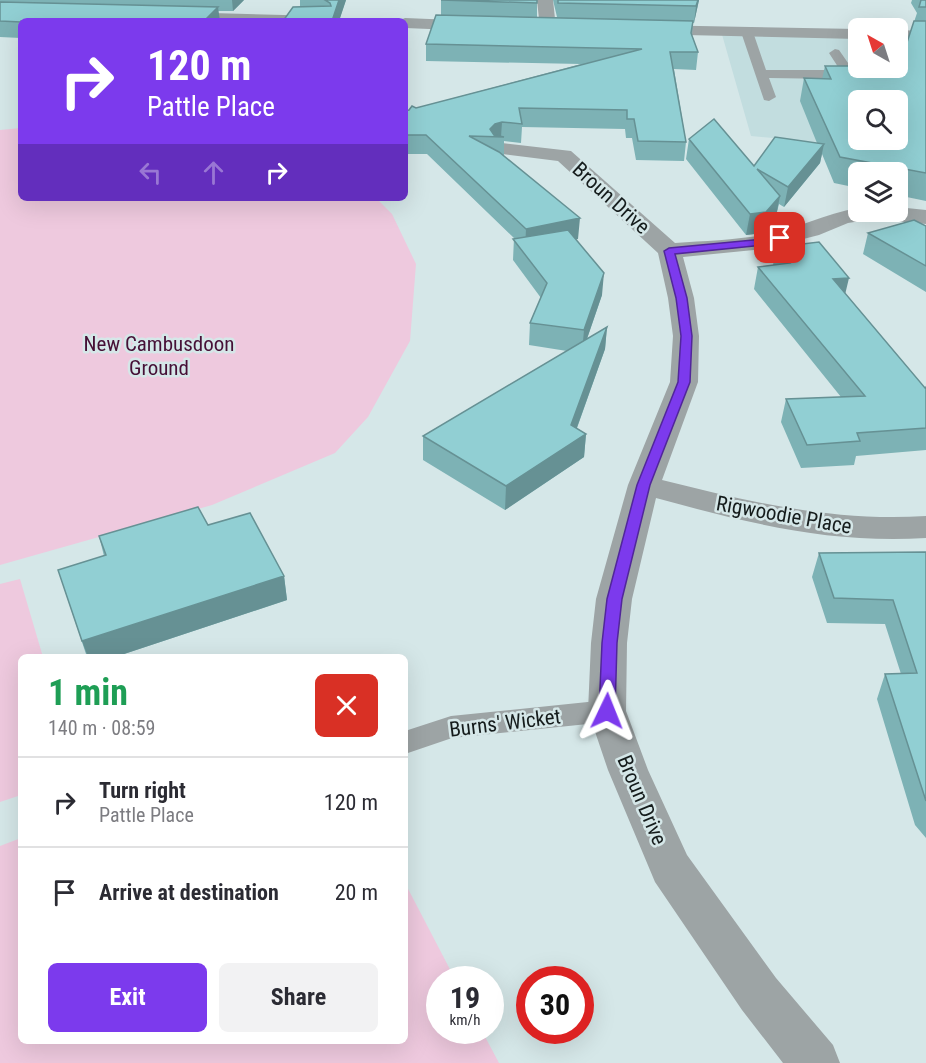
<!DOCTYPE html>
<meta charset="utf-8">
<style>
:root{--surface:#fff;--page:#f2f2f3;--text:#2b2b33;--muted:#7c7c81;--line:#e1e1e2;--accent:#7c3aed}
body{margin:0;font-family:"Roboto Condensed",sans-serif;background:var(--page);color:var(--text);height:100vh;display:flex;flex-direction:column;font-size:22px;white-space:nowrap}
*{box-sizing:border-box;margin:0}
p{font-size:20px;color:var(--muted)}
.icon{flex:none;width:33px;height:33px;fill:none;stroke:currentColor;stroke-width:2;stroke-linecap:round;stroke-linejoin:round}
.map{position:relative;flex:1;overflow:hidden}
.panel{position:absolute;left:18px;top:654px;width:390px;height:390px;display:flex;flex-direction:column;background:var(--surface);border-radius:9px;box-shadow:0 6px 24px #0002}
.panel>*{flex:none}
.hud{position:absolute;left:18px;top:18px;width:390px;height:183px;border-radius:9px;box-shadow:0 6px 24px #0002;background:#7c3aed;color:#fff;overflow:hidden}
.needle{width:39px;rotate:321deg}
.controls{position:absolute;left:848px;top:18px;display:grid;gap:12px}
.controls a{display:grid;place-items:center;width:60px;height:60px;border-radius:9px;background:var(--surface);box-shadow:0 6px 24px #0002;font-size:30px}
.speed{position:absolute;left:426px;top:966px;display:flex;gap:12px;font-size:30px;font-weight:700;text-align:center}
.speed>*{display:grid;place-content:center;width:78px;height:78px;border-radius:50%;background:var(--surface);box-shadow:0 6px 24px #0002;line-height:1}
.speed small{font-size:15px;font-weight:400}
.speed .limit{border:9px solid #d22;background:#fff;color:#111}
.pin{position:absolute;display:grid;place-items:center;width:51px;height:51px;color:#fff;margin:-26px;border-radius:12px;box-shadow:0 3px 9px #0006}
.me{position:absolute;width:66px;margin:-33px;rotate:2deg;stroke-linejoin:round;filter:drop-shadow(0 0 4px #0008)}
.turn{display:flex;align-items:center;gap:21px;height:126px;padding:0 30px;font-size:27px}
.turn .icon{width:78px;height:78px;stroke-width:2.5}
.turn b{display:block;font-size:42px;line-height:51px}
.lanes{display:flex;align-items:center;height:57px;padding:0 30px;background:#0003;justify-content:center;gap:30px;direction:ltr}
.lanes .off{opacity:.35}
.round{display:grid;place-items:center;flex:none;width:63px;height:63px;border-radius:9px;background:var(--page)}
.head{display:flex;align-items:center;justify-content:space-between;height:102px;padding:0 30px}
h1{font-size:36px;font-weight:700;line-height:45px;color:#1e9e55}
.action{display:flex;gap:12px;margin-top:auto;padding:12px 30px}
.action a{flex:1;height:69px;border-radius:9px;background:var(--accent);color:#fff;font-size:24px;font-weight:700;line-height:69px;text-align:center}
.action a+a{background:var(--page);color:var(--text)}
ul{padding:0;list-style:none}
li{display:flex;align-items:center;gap:18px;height:90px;padding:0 30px;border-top:2px solid var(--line)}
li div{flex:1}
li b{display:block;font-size:22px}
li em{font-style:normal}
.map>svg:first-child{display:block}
.built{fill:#c2dddf;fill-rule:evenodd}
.green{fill:#eec9de}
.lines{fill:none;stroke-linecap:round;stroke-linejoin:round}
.service{fill:#9da4a5;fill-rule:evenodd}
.minor{fill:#9da4a5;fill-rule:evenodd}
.tertiary{fill:#9da4a5;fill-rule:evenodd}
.wall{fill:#7db2b5}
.shaded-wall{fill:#669194}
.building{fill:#91cfd3;stroke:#669194;stroke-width:1.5;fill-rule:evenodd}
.route{fill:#7c3aed;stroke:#51269a;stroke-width:1.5}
.labels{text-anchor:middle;stroke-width:5;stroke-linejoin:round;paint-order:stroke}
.street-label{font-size:21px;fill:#151c1c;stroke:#d5e7e8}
.park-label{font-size:21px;fill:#461036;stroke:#d5e7e8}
</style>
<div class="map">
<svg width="926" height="1063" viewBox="0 0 926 1063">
<rect width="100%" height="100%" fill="#d5e7e8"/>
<!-- built -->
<path class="built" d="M721 31 858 34V68H897V35L926 36V152L751 136ZM858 100H897V140H858Z"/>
<!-- green -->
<path class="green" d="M21 128V198H376L392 214 416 264 410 341 368 417 335 453 212 505 0 565V130Z
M20 579 43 657H21V795L0 802V584Z
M21 838V1041H405V883L455 979 440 980V1030L482 1031 499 1063H0V846Z"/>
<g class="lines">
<!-- service -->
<path class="service" d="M747 28 753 32 766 70H840L829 53 835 49 839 50 855 73 853 76 834 79 769 78 776 97 769 101 764 100 741 32Z
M607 700 617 703 621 711 617 719 607 722 452 738 405 754V731L451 716Z"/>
<!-- minor -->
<path class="minor" d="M537 0H553L556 28 554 32H542L540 28Z
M502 143 571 151 675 243C704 241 734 240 763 235 796 230 825 213 858 208V212H897V207L926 210V224L873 219 848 223 819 235 764 249 683 257 694 298 699 336 698 382 662 480C750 502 835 522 926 516V538C831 544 747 523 656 498L632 599 627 643 626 711 648 770 687 855 776 978 833 1045 840 1063H783L742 1010 655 882 608 770 588 711 591 643 596 599 628 485 670 382 673 336 668 298 658 253 558 161 495 153 492 149 495 145Z"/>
<!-- tertiary -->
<path class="tertiary" d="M176 12 322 16 330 21 170 20 168 17Z
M405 18 478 21 486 26 478 31 405 28V21H398Z
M647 25 858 29V39L641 34 639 30 641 26Z
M897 30 926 31V41L897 40Z"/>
</g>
<!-- wall -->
<path class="wall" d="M0 0H244L233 11H219L21 21V38L0 37Z
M300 0H346L339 21 300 7Z
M441 0H537V17H557L553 0H699L694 23H693L692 35 698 52 696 70 674 69 686 142 684 161 636 160 632 138H626L625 129 522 127 521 143 504 141V156L578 239H576L602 295 587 339 607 327 605 349 577 428 586 434 584 457 505 510 423 460V436L567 351 529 345 530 323 541 298 513 260 514 238 427 154H405V111L581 64 426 61V44L441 15Z
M912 0H926V201L897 195V172H858V188L834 183 822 154 820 163 784 207 779 204 776 216 763 233 746 235 686 159 689 139 754 166 817 143 800 101 804 78 822 79 825 66 899 67 917 13 911 3Z
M926 226V292L863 254 868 233Z
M777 247 845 294 925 388 926 387V450L856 456 854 465 801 468 781 422 786 399 841 397 754 289 758 267 773 265Z
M208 525 284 576 287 600 115 657H87L58 570 104 556 99 536Z
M926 552V838L915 825 877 699 885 674H901L885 624 827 623 812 577 819 553Z"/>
<!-- shaded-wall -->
<path class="shaded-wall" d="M232 0H244L233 11Z
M339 0H346L339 21H332Z
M698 0H699L694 23 696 6Z
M218 7 220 21H204Z
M502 122 501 137H490V129L495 124Z
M824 144 820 163 784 207 788 187Z
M780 196 776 216 763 233 746 235 750 214Z
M580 218 578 239 525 249 526 229Z
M604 273 602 295 582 353 584 330Z
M849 278 844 299 833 279Z
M607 327 605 349 571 444 586 434 584 457 505 510 506 486 571 425Z
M284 576 287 600 115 657H88L82 641Z"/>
<!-- building -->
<path class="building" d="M325 0H339L332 21H283L293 7 331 6 330 3Z
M441 0H537V3Z
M558 0H698L696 6 558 3Z
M921 0H926V7H919Z
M0 2 218 7 204 21H21V22L0 21Z
M436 15 693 21 691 33 698 52H670L686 142 638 141 634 119H627V110L519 108 522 124 502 122 495 124 490 129 494 135 504 137 469 136 499 152 580 218 526 229 426 135H405V111L409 110 412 106 416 108 642 49 426 44Z
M914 21H926V173L840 157 804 78 831 79 825 66H858V68L899 67ZM858 100H897V140H858Z
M714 119 754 166 775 137 824 144 788 187 757 169 780 196 766 212 750 214 689 139Z
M914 220 926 226V266L868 233Z
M568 230 604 273 584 330 530 323 547 283 513 239Z
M819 242 849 278 833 279 925 388 926 387V428L857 433 860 441 807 445 786 399 865 396 758 267 790 263 777 247Z
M607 327 571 425 586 434 506 486 423 436Z
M198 507 208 525 250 513 284 576 82 641 58 570 106 555 99 536Z
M926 552V801L885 674 917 673 893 600 834 598 819 553Z"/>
<!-- route -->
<path class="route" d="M780 235 783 236V240L764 245 675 254 687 298 692 336 690 382 650 485 622 599 617 643 615 711 613 716 607 718 601 716 599 711 602 643 607 599 637 485 678 382 681 336 676 298 664 251 669 248 764 239Z"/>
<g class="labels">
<!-- street labels -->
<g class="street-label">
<text transform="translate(611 198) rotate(42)" y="7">Broun Drive</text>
<text transform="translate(784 515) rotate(10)" y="7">Rigwoodie Place</text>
<text transform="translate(505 723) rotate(-7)" y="7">Burns' Wicket</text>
<text transform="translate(642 800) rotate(67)" y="7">Broun Drive</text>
</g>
<!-- park labels -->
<g class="park-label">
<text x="159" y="351">New Cambusdoon<tspan x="159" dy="24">Ground</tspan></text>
</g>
</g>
</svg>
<div class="controls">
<a><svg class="needle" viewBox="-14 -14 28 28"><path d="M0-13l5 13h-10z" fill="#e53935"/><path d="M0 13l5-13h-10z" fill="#7c7c81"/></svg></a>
<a><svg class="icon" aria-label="search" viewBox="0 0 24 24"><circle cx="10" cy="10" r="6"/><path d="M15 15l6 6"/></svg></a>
<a><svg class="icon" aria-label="layers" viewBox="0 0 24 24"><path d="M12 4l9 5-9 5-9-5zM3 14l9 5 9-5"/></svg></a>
</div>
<div class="speed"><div>19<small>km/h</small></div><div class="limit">30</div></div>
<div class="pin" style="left:780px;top:238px;background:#d93025"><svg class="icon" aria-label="arrive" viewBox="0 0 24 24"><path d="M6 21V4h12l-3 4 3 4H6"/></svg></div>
<svg class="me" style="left:607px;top:711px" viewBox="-20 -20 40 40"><path d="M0-17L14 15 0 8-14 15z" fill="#7c3aed" stroke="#fff" stroke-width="4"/></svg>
<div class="hud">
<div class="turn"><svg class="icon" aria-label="right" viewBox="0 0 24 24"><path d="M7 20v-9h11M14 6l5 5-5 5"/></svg><div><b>120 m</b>Pattle Place</div></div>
<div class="lanes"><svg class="icon off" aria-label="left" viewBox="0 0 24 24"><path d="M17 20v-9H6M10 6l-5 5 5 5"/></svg><svg class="icon off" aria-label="ahead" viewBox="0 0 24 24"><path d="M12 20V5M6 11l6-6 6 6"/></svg><svg class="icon" aria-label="right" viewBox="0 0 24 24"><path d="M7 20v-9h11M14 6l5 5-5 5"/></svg></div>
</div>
<section class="panel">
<div class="head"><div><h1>1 min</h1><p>140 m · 08:59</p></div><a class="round" style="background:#d93025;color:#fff"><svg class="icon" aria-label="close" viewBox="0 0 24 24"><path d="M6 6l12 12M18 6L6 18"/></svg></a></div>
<ul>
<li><svg class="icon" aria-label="right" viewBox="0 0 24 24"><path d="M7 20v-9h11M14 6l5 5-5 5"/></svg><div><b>Turn right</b><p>Pattle Place</p></div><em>120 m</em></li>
<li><svg class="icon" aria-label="arrive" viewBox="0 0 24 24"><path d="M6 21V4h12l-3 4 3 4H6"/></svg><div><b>Arrive at destination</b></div><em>20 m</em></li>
</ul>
<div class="action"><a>Exit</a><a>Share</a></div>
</section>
</div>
